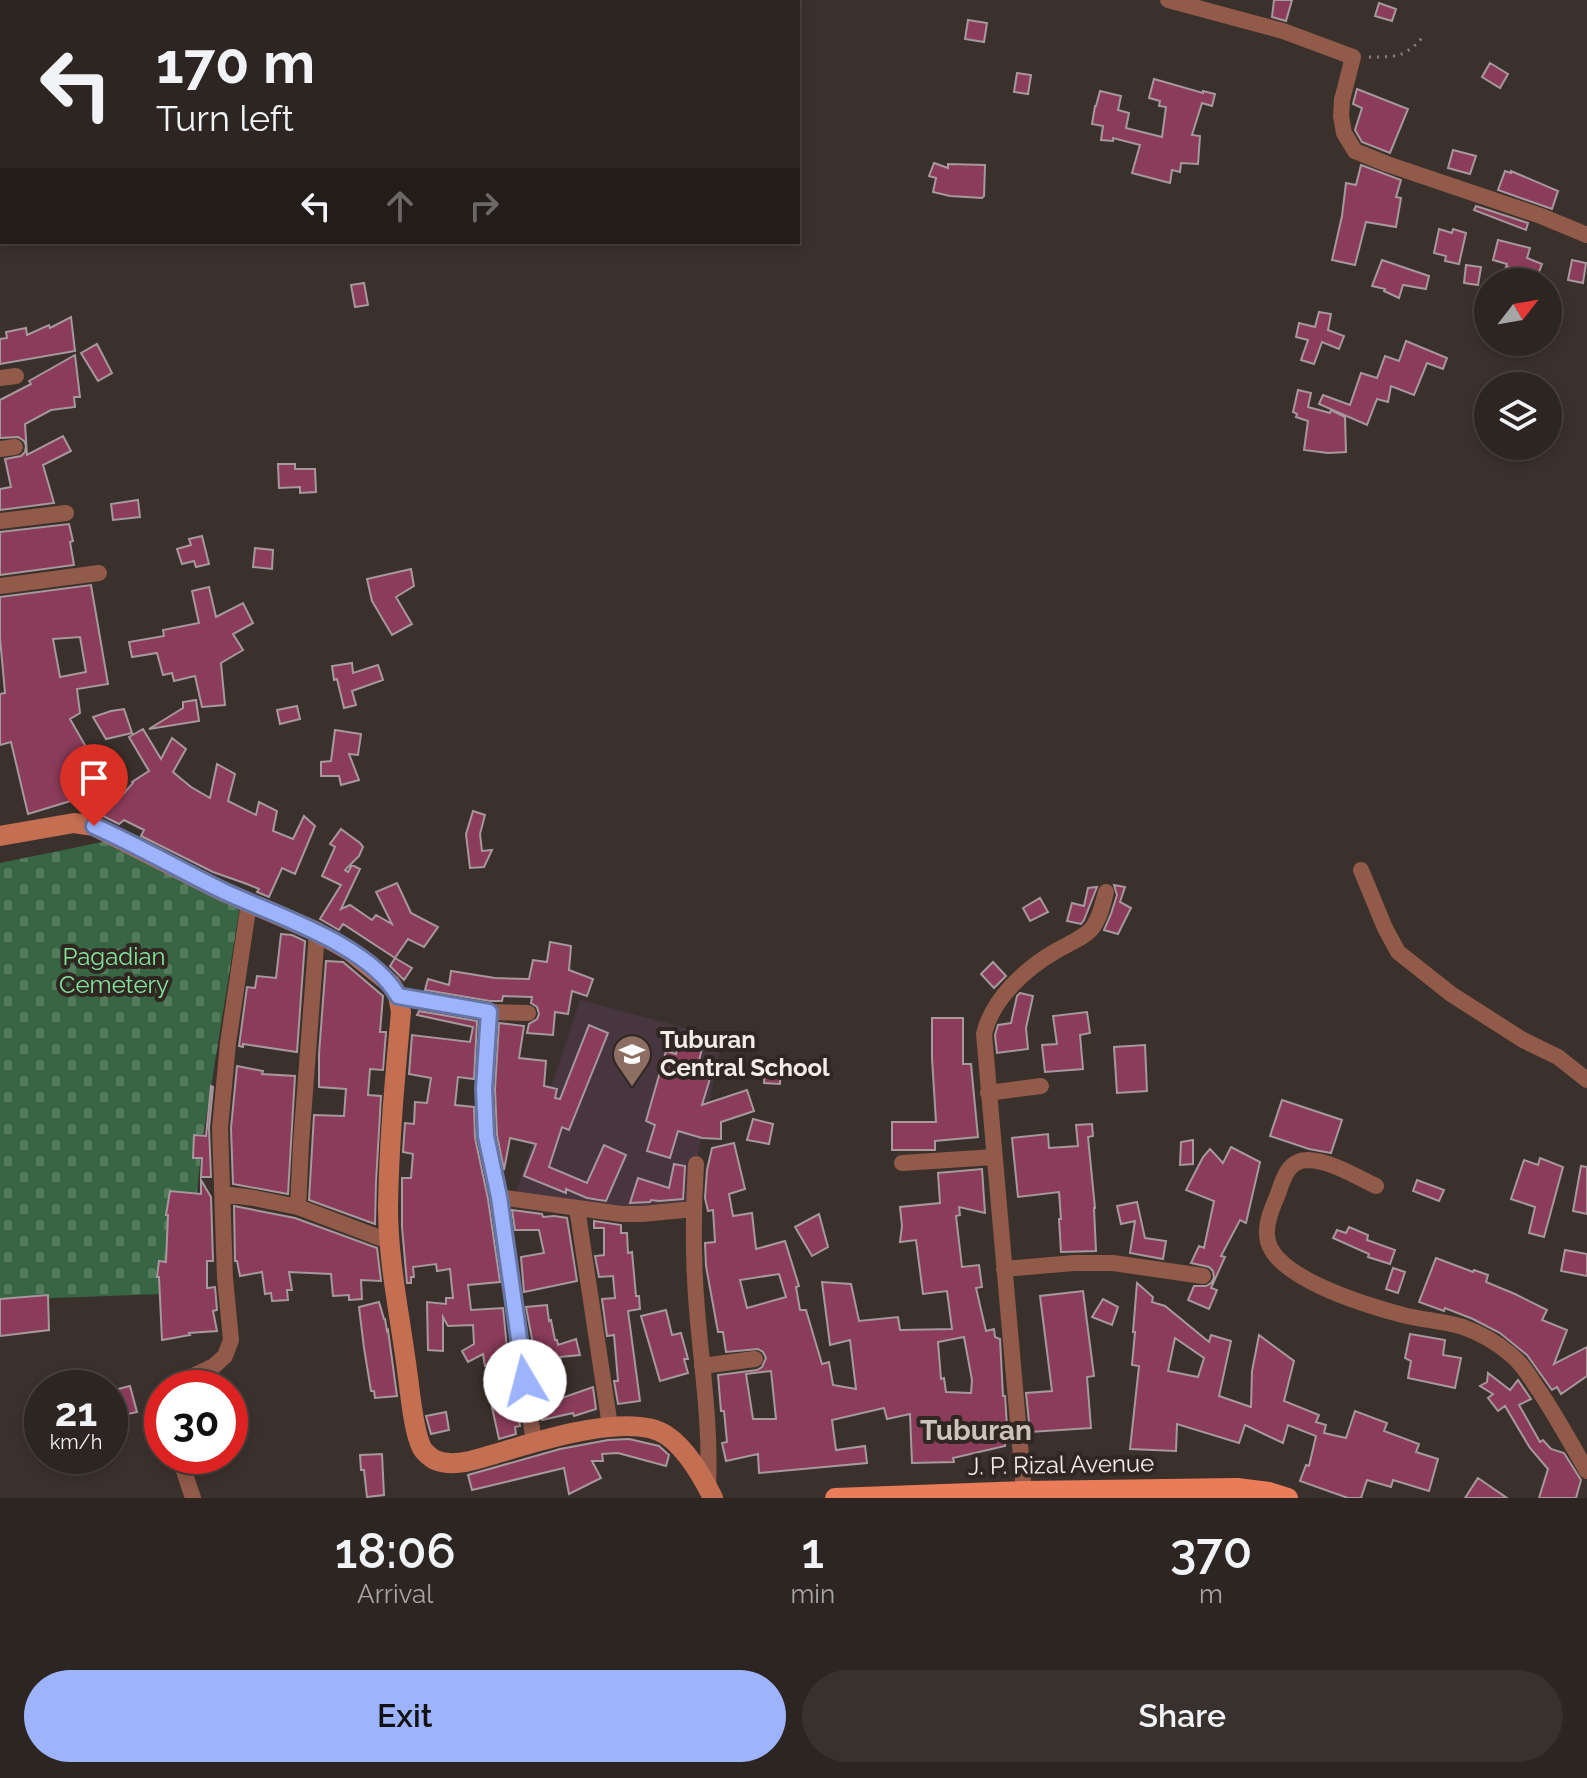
<!DOCTYPE html>
<style>
:root{--surface:#2c2521;--page:#38312e;--text:#f1f3f6;--muted:#a6a5a5;--line:#48423f;--accent:#9db4fd}
body{margin:0;font-family:Raleway,sans-serif;background:var(--page);color:var(--text);height:100vh;display:flex;flex-direction:column;font-size:30px;white-space:nowrap}
*{box-sizing:border-box;margin:0}
p{font-size:26px;color:var(--muted)}
.icon{flex:none;width:44px;height:44px;fill:none;stroke:currentColor;stroke-width:2;stroke-linecap:round;stroke-linejoin:round}
.map{position:relative;height:1498px;overflow:hidden}
.drawer{display:flex;flex-direction:column;background:var(--surface);flex:1}
.drawer>*{flex:none}
.hud{position:absolute;left:0px;top:0px;width:800px;height:244px;box-shadow:0 4px 12px #0003,0 0 0 2px var(--line);background:#2c2521;color:var(--text);overflow:hidden}
.needle{width:52px;rotate:59deg}
.tools{position:absolute;left:1474px;top:268px;display:grid;gap:16px}
.tools a{display:grid;place-items:center;width:88px;height:88px;border-radius:50%;background:var(--surface);box-shadow:0 4px 12px #0003,0 0 0 2px var(--line);font-size:40px}
.speed{position:absolute;left:24px;top:1370px;display:flex;gap:16px;font-size:40px;font-weight:700;text-align:center}
.speed>*{display:grid;place-content:center;width:104px;height:104px;border-radius:50%;background:var(--surface);box-shadow:0 4px 12px #0003,0 0 0 2px var(--line);line-height:1}
.speed small{font-size:20px;font-weight:400}
.speed .limit{border:12px solid #d22;background:#fff;color:#111}
.pin{position:absolute;display:grid;place-items:center;width:68px;height:68px;color:#fff;margin:-82px -34px;border-radius:50% 50% 50% 0;rotate:-45deg;box-shadow:0 0 8px #0007}
.pin .icon{rotate:45deg}
.me{position:absolute;width:88px;margin:-44px;rotate:352deg;stroke-linejoin:round;filter:drop-shadow(0 0 6px #0008)}
.turn{display:flex;align-items:center;gap:28px;height:168px;padding:0 24px;font-size:36px}
.turn .icon{width:104px;height:104px;stroke-width:2.5}
.turn b{display:block;font-size:56px;line-height:68px}
.lanes{display:flex;align-items:center;height:76px;padding:0 24px;background:#0003;justify-content:center;gap:40px;direction:ltr}
.lanes .off{opacity:.35}
.eta{display:flex;justify-content:space-evenly;align-items:center;height:136px;text-align:center}
.eta b{font-size:48px;font-weight:600;line-height:56px}
.action{display:flex;gap:16px;margin-top:auto;padding:16px 24px}
.action a{flex:1;height:92px;border-radius:48px;background:var(--accent);color:#111;font-size:32px;font-weight:600;line-height:92px;text-align:center}
.action a+a{background:var(--page);color:var(--text)}
.map>svg:first-child{display:block}
.education{fill:#47353f}
.cemetery{fill:url(#cemetery-stones)}
.building{fill:#8b3c5a;stroke:#a6989c;stroke-width:2;fill-rule:evenodd}
.lines{fill:none;stroke-linecap:round;stroke-linejoin:round}
.path{stroke:#887f7b;stroke-width:3;stroke-dasharray:2 6;stroke-linecap:butt}
.street{stroke:#915a49;stroke-width:16}
.secondary{stroke:#c46e52;stroke-width:20}
.primary{stroke:#eb7c59;stroke-width:20}
.route-casing{stroke:#6675a4;stroke-width:20}
.route{stroke:#9db4fd;stroke-width:14}
.labels{text-anchor:middle;stroke-width:8;stroke-linejoin:round;paint-order:stroke}
.park-label{font-size:24px;fill:#82e79d;stroke:#302722}
.poi-label{font-size:24px;font-weight:bold;fill:#f3ece9;stroke:#302722;text-anchor:start}
.street-label{font-size:24px;fill:#f3ece9;stroke:#302722}
.quarter-label{font-size:28px;font-weight:bold;fill:#cec2bb;stroke:#302722}
</style>
<div class="map">
<svg width="1587" height="1498" viewBox="0 0 1587 1498">
<defs>
<pattern id="cemetery-stones" width="16" height="16" patternUnits="userSpaceOnUse" patternTransform="scale(2)"><rect width="16" height="16" fill="#386544"/><path d="M2 7V4a2 2 0 0 1 4 0v3zM10 15v-3a2 2 0 0 1 4 0v3z" fill="#557b5f"/></pattern>
</defs>
<rect width="100%" height="100%" fill="#3b312c"/>
<!-- education -->
<path class="education" d="M580 1000 723 1038 687 1206 640 1211 515 1195Z"/>
<!-- cemetery -->
<path class="cemetery" d="M107 841 240 906 202 1143 187 1293 0 1300V863Z"/>
<!-- building -->
<path class="building" d="M1274 0H1292L1286 21 1272 17Z
M1379 3 1396 9 1392 21 1375 16Z
M968 20 987 23 984 42 965 39Z
M1490 63 1508 74 1500 88 1482 77Z
M1017 73 1031 75 1028 94 1014 92Z
M1154 79 1203 93V91L1215 94 1212 106 1202 103 1192 135 1200 136 1198 164 1181 163 1180 172 1172 170 1170 183 1132 173 1140 145 1113 138V141L1101 140 1103 126 1092 124 1095 106H1096L1100 91 1121 96 1118 110 1129 113 1126 128 1162 137 1166 107 1159 106 1160 101 1149 98Z
M1357 89 1408 109 1390 153 1362 142 1355 130 1362 108 1353 104Z
M1453 150 1476 156 1470 174 1448 168Z
M934 163 948 168V164L985 165 984 196 982 198 950 196 933 192 936 178 929 176Z
M1361 165 1401 180 1396 197 1401 198 1396 227 1366 222 1355 265 1332 260 1342 216 1346 183 1356 185Z
M1505 171 1511 173V171L1558 191 1552 209 1498 190Z
M1476 206 1528 223 1526 230 1474 210Z
M1439 229 1452 233 1453 229 1466 233 1459 264 1445 261 1446 256 1434 253Z
M1498 240 1530 248 1527 258 1542 264 1535 282H1503L1508 267H1506L1507 264 1493 260Z
M1382 260 1429 276 1426 289 1403 285 1399 298 1384 291 1385 289 1372 286Z
M1572 260 1586 263 1583 283 1568 280Z
M1466 265 1481 267 1478 285 1464 283Z
M364 283 368 305 355 307 351 285Z
M1319 312 1331 314 1328 330 1344 336 1339 349 1322 342 1314 364 1301 360 1308 340 1296 337 1299 323 1315 327Z
M71 317 75 351 0 364V339L7 338 6 332 26 328 27 335 49 325 50 328Z
M1406 341 1447 358 1443 369 1427 363 1414 395 1391 386 1388 402 1377 399 1367 425 1319 404 1323 395 1350 405 1361 373 1377 378 1385 356 1399 361Z
M97 344 112 373 98 381 81 353Z
M75 355 80 397H74L75 407 51 410 25 424 27 455 63 436 71 451 43 465 54 503 0 510V489L11 487 5 459 21 456 25 452 26 446 24 441 18 437 0 438V400L31 384 29 381Z
M1298 390 1311 393 1308 407 1330 413 1331 410 1345 417 1346 452 1328 453 1304 450 1308 421 1296 417 1297 414 1293 412Z
M278 464H295V469H315L316 492 300 493V487L279 488Z
M138 500 140 517 113 520 111 504Z
M69 524 73 541 70 542 74 565 0 575V532Z
M202 536 209 564 196 567 194 561 182 564 177 549 191 545 189 539Z
M255 548 273 550 272 569 253 567Z
M411 569 414 586 396 597 412 624 392 635 372 601 367 579Z
M91 585 108 684 77 689 80 713 70 719 117 801 133 783 132 782 149 771 129 737 143 729 161 759 172 738 186 749 173 772 191 787 210 798 217 764 235 774 228 801 256 815 259 802 277 811 273 831 293 839 304 816 315 826 295 874 282 868 269 897 257 892 259 889 247 884 213 872 141 836 144 830 124 820 119 824 99 814 86 812 74 800 28 814 11 742 0 745V694L5 693 0 638V597ZM80 637 86 672 60 677 53 639Z
M209 587 216 617 243 603 253 623 233 634 243 650 221 663 225 705 202 707 195 676 174 681 172 673 163 675 157 653 132 657 129 642 164 636 163 630 199 623 192 591Z
M352 663 353 673 378 665 383 680 352 691 356 705 344 708 337 679 334 680 332 666Z
M196 700 199 721 149 729 183 708V702Z
M297 706 300 719 280 724 277 710Z
M124 709 132 733 106 739 93 717 111 711Z
M335 730 361 734 358 755 349 754 359 780 341 785 339 776H321V762L331 761Z
M473 811 485 815 480 834 482 851 492 850 484 867 470 868 466 834Z
M341 829 360 843 363 847 359 856 345 870 348 872 352 865 360 869 341 909 350 905 372 920 376 915 392 924 376 892 397 883 411 913 438 927 424 947 408 939 395 958 343 924 339 930 320 919 341 885 322 876 335 847 330 844Z
M1114 885 1125 887 1120 902 1131 908 1118 934 1104 930 1111 914 1117 895Z
M1097 887 1084 920 1081 924 1067 921 1072 903 1084 906 1088 888Z
M1040 898 1048 912 1030 921 1023 908Z
M281 934 292 935 305 941 297 1052 243 1044V1047L239 1046 247 987 255 988 257 976 276 978Z
M550 942 571 946 569 970 593 979 587 996 572 991 568 1014 555 1012 553 1035 527 1033 529 1024 537 1019 539 1014 537 1007 531 1003 532 997 503 996 502 1001H490L425 990 428 979 449 985 451 971 495 978 529 979 533 960 547 962Z
M395 958 412 968 404 980 390 966Z
M326 961 343 962 383 996 380 1032H386L383 1070 370 1069 368 1095 381 1096 376 1182 375 1224 309 1200 314 1115 344 1116 345 1102 346 1089 319 1087V1054Z
M993 962 1006 976 994 988 981 974Z
M1020 993 1033 996 1026 1028 1028 1049 997 1053 995 1035 998 1025 1011 1023 1017 996Z
M419 1011 477 1021 474 1079 458 1077 455 1105 474 1107 475 1138 488 1199 500 1282 468 1285 471 1310 503 1308 507 1348 509 1347 520 1426 515 1427 516 1434 499 1439 491 1403 498 1401 497 1397 502 1396 496 1364 485 1366 483 1354 468 1362 462 1351 474 1344 473 1325 448 1326 443 1317V1351L428 1350 427 1302 446 1304V1298H453L450 1269 437 1271 436 1264 413 1267 414 1277H411V1283H407L402 1227V1178H411L413 1154 403 1152 405 1123 414 1124 415 1102 427 1103 431 1078 409 1074 412 1035 470 1042 473 1027 417 1015Z
M1087 1012 1090 1033 1080 1035 1083 1069 1045 1072 1042 1045 1057 1044 1053 1016Z
M932 1018H963V1064H971L978 1137 935 1141V1150H892V1122H936L932 1058Z
M499 1023 524 1026 519 1058 546 1061 544 1086 557 1089 555 1098 560 1099 589 1025 608 1033 569 1130 562 1127 549 1167 587 1183 604 1145 626 1155 606 1201 587 1198 566 1189V1193L524 1176 536 1144 510 1138 504 1170 497 1135 495 1089Z
M680 1039 703 1044 699 1061 714 1065 702 1105 747 1090 754 1111 721 1122V1139L702 1138 678 1131 670 1158 647 1151 655 1125 646 1121 666 1051 676 1054Z
M1145 1045 1147 1091 1117 1093 1114 1047Z
M765 1065 781 1066 780 1084 764 1083Z
M237 1066 263 1071 262 1074 295 1076 288 1194 233 1184 231 1128Z
M211 1086 213 1087 209 1128 211 1177H201L202 1158H193L194 1135 206 1136Z
M1282 1100 1342 1120 1331 1153 1309 1149 1270 1136Z
M753 1119 773 1124 769 1144 747 1140Z
M1092 1124 1093 1136 1088 1137 1095 1208H1094L1096 1251 1061 1252 1059 1219H1061L1059 1192 1018 1197 1012 1138 1048 1134 1049 1148 1078 1146 1076 1125Z
M1193 1140V1164L1180 1165 1181 1142Z
M734 1143 745 1189 729 1194 733 1216 752 1213 756 1249 785 1241 799 1286 796 1287 800 1310H806L822 1364 829 1362 833 1385 856 1389 850 1340 830 1345 822 1282 851 1284 859 1321 898 1317 900 1330 952 1329 947 1291 923 1294 916 1240 900 1242 902 1226 900 1207 940 1203 938 1173 982 1169 985 1213 959 1207 960 1215 956 1216 962 1267 979 1265 982 1287 976 1288 986 1331 994 1329 995 1337 1000 1339 1003 1396H1005L1007 1426 1005 1446 953 1458 954 1462 912 1463 910 1414 887 1419 884 1408 832 1420 836 1450 865 1446 867 1463 759 1473 758 1454 726 1461 722 1443 727 1442 724 1411H721L718 1375 757 1370 762 1367 766 1358 763 1352 758 1349 726 1352 723 1332H718L706 1266 705 1243 715 1242 713 1210 708 1211 705 1198 707 1170 712 1148ZM779 1274 786 1297 747 1308 740 1280ZM964 1337 972 1380 971 1393 946 1392 944 1378 941 1379 938 1342ZM771 1371 776 1419H753L746 1374Z
M1231 1147 1260 1162 1246 1223 1240 1220 1221 1256 1225 1257 1211 1288 1217 1290 1209 1309 1188 1300 1194 1286H1206L1211 1283 1214 1278 1213 1271 1209 1267 1191 1263 1199 1246 1204 1248 1214 1201 1186 1190 1203 1157 1210 1149 1223 1163Z
M1540 1158 1563 1167 1544 1237 1529 1233 1535 1207 1511 1199 1524 1160 1538 1165Z
M674 1164 685 1166 683 1199 659 1201 651 1200 650 1202 630 1203 638 1178 669 1188Z
M1581 1166 1587 1167V1214L1573 1211Z
M201 1180 211 1197 213 1261H207V1288L215 1287 217 1310 213 1311 217 1331 189 1333 190 1335 162 1340 159 1277H157L159 1261 166 1262 168 1215H166L170 1191 201 1194Z
M1417 1180 1444 1190 1439 1201 1413 1191Z
M1137 1202 1145 1238 1166 1241 1163 1259 1130 1253 1135 1221 1121 1224 1117 1206Z
M234 1206 295 1218 377 1248 381 1281 361 1280 362 1299 349 1300V1295L333 1296 331 1274 289 1272 292 1290H287L288 1300 272 1301 271 1293 265 1294 262 1272 240 1276 237 1261H235Z
M512 1210 542 1214 543 1217 554 1216 567 1218 577 1281 524 1292 521 1257 544 1253 539 1230H515Z
M819 1214 828 1247 812 1256 795 1227Z
M594 1221 621 1225V1233H627L628 1253 632 1252 636 1296H639L640 1309 628 1311 640 1401 618 1404 614 1381H618L614 1335 607 1336 602 1299 615 1298 613 1276 599 1277 595 1256 604 1255V1228H594Z
M1349 1227 1368 1235 1367 1240 1395 1250 1390 1264 1368 1257 1369 1254 1333 1238 1337 1230 1346 1233Z
M1565 1250 1587 1254V1276L1561 1271Z
M1436 1258 1473 1272 1474 1270 1488 1275 1486 1282 1515 1294 1547 1310 1542 1320 1567 1330 1554 1364 1587 1347V1376L1561 1394 1557 1387 1552 1390 1527 1355 1500 1333 1473 1319 1445 1308 1444 1311 1419 1302Z
M1393 1268 1405 1272 1398 1293 1386 1289Z
M1137 1283 1153 1297 1152 1302 1165 1306 1209 1342 1211 1335 1231 1341 1219 1396 1251 1407 1252 1371 1259 1335 1294 1361 1284 1401 1319 1415 1316 1422 1326 1425 1324 1433 1346 1438 1355 1411 1387 1423 1384 1431 1419 1444 1416 1452 1438 1459 1429 1491 1393 1480 1391 1487 1367 1480 1361 1498H1348L1300 1481 1306 1465 1309 1466 1316 1436 1288 1425 1283 1443 1245 1425 1239 1443 1177 1424 1176 1451 1130 1449 1139 1366 1132 1365 1135 1332H1133ZM1175 1338 1204 1358 1198 1377 1168 1371Z
M1083 1291 1094 1376 1087 1377 1091 1428 1030 1432 1026 1393 1052 1391 1040 1296Z
M48 1295 49 1330 0 1336V1299Z
M1103 1299 1118 1307 1112 1325 1092 1317Z
M379 1302 384 1319H385L387 1331 388 1330 397 1396 375 1398 374 1391H371L364 1348 359 1307Z
M547 1305 549 1321 551 1320 555 1340H557L558 1345 576 1339 580 1355 560 1357 561 1364 534 1368 531 1344H533L526 1307Z
M666 1310 672 1335 681 1333 688 1359H684L688 1373 660 1381 641 1316Z
M1410 1334 1445 1340 1443 1355 1461 1358 1455 1388 1408 1378 1411 1361 1405 1358Z
M1488 1373 1510 1390 1518 1380 1531 1399 1519 1405 1540 1442 1543 1440 1551 1449 1564 1453 1581 1480 1576 1498H1539L1548 1469 1530 1448 1505 1406 1498 1411 1488 1398 1493 1394 1480 1386 1487 1382Z
M130 1386 137 1412 110 1418V1391Z
M593 1387 596 1409 574 1416 573 1413 542 1420 539 1400 562 1398Z
M446 1412 449 1430 431 1434 426 1416Z
M629 1439 659 1446 669 1455 666 1466 618 1453 602 1454 603 1461H592L601 1478 569 1494 564 1468 472 1490 468 1475 560 1449 608 1440Z
M382 1454 384 1495 367 1497 364 1470H361L360 1455Z
M1478 1478 1507 1498H1465Z"/>
<g class="lines">
<!-- path -->
<path class="path" d="M1369 57C1395 57 1404 58 1422 38"/>
<!-- street -->
<path class="street" d="M1168 0 1283 31 1353 57 1342 100 1341 116 1344 133 1355 151 1387 164 1541 216 1587 235
M0 378 16 376
M0 449 15 447
M0 521 66 513
M0 586 99 573
M1361 870 1385 928 1398 952 1451 994 1523 1040 1558 1057 1587 1080
M398 996 489 1012 528 1013
M489 1012 484 1089 486 1136 499 1197 534 1443
M988 1093 1041 1086
M902 1163 994 1157
M696 1164C693 1212 693 1262 697 1310 702 1370 711 1427 708 1487
M1376 1186C1355 1176 1331 1161 1308 1160 1288 1160 1283 1179 1278 1194 1273 1206 1266 1221 1267 1235 1268 1277 1369 1306 1403 1315 1422 1320 1443 1321 1463 1327 1480 1333 1496 1342 1510 1354 1523 1364 1531 1379 1540 1392 1557 1418 1572 1445 1587 1471
M223 1194 254 1198 298 1207 391 1242
M499 1197 621 1214H642L694 1209
M298 1207 301 1144 317 933
M577 1208 610 1426
M1004 1269 1074 1263H1113L1203 1276
M702 1366 755 1359
M167 1388 214 1366 225 1356 231 1340 225 1278 220 1128 228 1043 249 903
M179 1456 193 1498
M1024 1491 984 1034C992 999 1026 968 1056 951 1067 944 1085 938 1093 927 1100 917 1103 904 1106 892"/>
<!-- secondary -->
<path class="secondary" d="M0 836 74 823 94 826 222 891 315 931 350 951 391 984 398 996 401 1012C395 1077 389 1142 388 1207 388 1261 400 1316 407 1370 410 1390 413 1431 422 1448 424 1452 431 1458 435 1460 455 1468 476 1459 495 1454 535 1442 630 1411 666 1435 687 1449 702 1476 713 1498"/>
<!-- primary -->
<path class="primary" d="M835 1498 1024 1491 1237 1488 1269 1492 1288 1498"/>
</g>
<g class="lines">
<defs>
<path id="route" d="M94 826C137 845 178 869 221 890 273 915 369 944 398 996L489 1012 484 1089 486 1136 499 1197 525 1381"/>
</defs>
<!-- route casing -->
<use href="#route" class="route-casing"/>
<!-- route -->
<use href="#route" class="route"/>
</g>
<!-- icons -->
<defs>
<symbol id="school-pin" viewBox="-11 -11 22 30"><path d="M0 17L-7.5 6A9.5 9.5 0 1 1 7.5 6Z" fill="#8d6e63" stroke="#302722"/><path d="M0-5L7-2L0 1L-7-2ZM-4 1L0 2.5L4 1V4Q0 6-4 4Z" fill="#fff"/></symbol>
</defs>
<g fill-rule="evenodd">
<use href="#school-pin" x="610" y="1032" width="44" height="60"/>
</g>
<g class="labels">
<!-- park labels -->
<g class="park-label">
<text x="114" y="965">Pagadian<tspan x="114" dy="28">Cemetery</tspan></text>
</g>
<!-- poi labels -->
<g class="poi-label">
<text x="660" y="1048">Tuburan<tspan x="660" dy="28">Central School</tspan></text>
</g>
<!-- street labels -->
<g class="street-label">
<text transform="translate(1061 1465) rotate(-1)" y="8">J. P. Rizal Avenue</text>
</g>
<!-- quarter labels -->
<g class="quarter-label">
<text x="976" y="1440">Tuburan</text>
</g>
</g>
</svg>
<div class="tools">
<a><svg class="needle" viewBox="-14 -14 28 28"><path d="M0-13l5 13h-10z" fill="#e53935"/><path d="M0 13l5-13h-10z" fill="#a6a5a5"/></svg></a>
<a><svg class="icon" aria-label="layers" viewBox="0 0 24 24"><path d="M12 4l9 5-9 5-9-5zM3 14l9 5 9-5"/></svg></a>
</div>
<div class="speed"><div>21<small>km/h</small></div><div class="limit">30</div></div>
<div class="pin" style="left:94px;top:826px;background:#d93025"><svg class="icon" aria-label="arrive" viewBox="0 0 24 24"><path d="M6 21V4h12l-3 4 3 4H6"/></svg></div>
<svg class="me" style="left:525px;top:1381px" viewBox="-20 -20 40 40"><circle r="19" fill="#fff"/><path d="M0-13L10 11 0 6-10 11z" fill="#9db4fd"/></svg>
<div class="hud">
<div class="turn"><svg class="icon" aria-label="left" viewBox="0 0 24 24"><path d="M17 20v-9H6M10 6l-5 5 5 5"/></svg><div><b>170 m</b>Turn left</div></div>
<div class="lanes"><svg class="icon" aria-label="left" viewBox="0 0 24 24"><path d="M17 20v-9H6M10 6l-5 5 5 5"/></svg><svg class="icon off" aria-label="ahead" viewBox="0 0 24 24"><path d="M12 20V5M6 11l6-6 6 6"/></svg><svg class="icon off" aria-label="right" viewBox="0 0 24 24"><path d="M7 20v-9h11M14 6l5 5-5 5"/></svg></div>
</div>
</div>
<section class="drawer">
<div class="eta">
<div><b>18:06</b><p>Arrival</p></div>
<div><b>1</b><p>min</p></div>
<div><b>370</b><p>m</p></div>
</div>
<div class="action"><a>Exit</a><a>Share</a></div>
</section>
